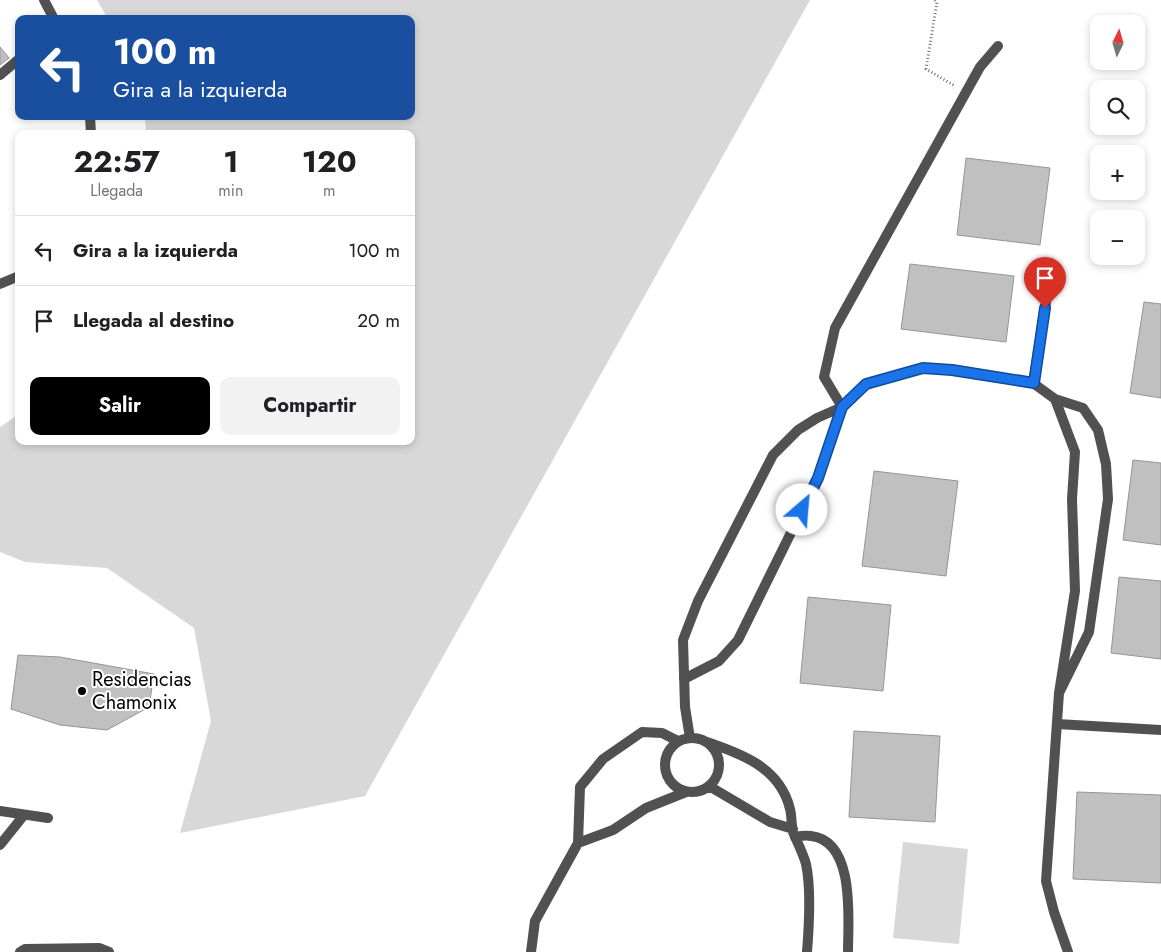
<!DOCTYPE html>
<html lang="es">
<meta charset="utf-8">
<style>
:root{--surface:#fff;--page:#f2f2f2;--text:#202124;--muted:#757577;--line:#e0e0e0;--accent:#000}
body{margin:0;font-family:Jost,sans-serif;background:var(--page);color:var(--text);height:100vh;display:flex;flex-direction:column;font-size:19px;white-space:nowrap}
*{box-sizing:border-box;margin:0}
p{font-size:16px;color:var(--muted)}
.icon{flex:none;width:28px;height:28px;fill:none;stroke:currentColor;stroke-width:2;stroke-linecap:round;stroke-linejoin:round}
.map{position:relative;flex:1;overflow:hidden}
.side{position:absolute;left:15px;top:130px;width:400px;height:315px;display:flex;flex-direction:column;background:var(--surface);border-radius:10px;box-shadow:0 2px 8px #0003}
.side>*{flex:none}
.top-card{position:absolute;left:15px;top:15px;width:400px;height:105px;border-radius:10px;box-shadow:0 2px 8px #0003;background:#1a4fa0;color:#fff;overflow:hidden}
.needle{width:32px;rotate:5deg}
.fabs{position:absolute;left:1090px;top:15px;display:grid;gap:10px}
.fabs a{display:grid;place-items:center;width:55px;height:55px;border-radius:10px;background:var(--surface);box-shadow:0 2px 8px #0003;font-size:25px}
.pin{position:absolute;display:grid;place-items:center;width:42px;height:42px;color:#fff;margin:-51px -21px;border-radius:50% 50% 50% 0;rotate:-45deg;box-shadow:0 0 5px #0007}
.pin .icon{rotate:45deg}
.me{position:absolute;width:55px;margin:-28px;rotate:27deg;stroke-linejoin:round;filter:drop-shadow(0 0 4px #0008)}
.turn{display:flex;align-items:center;gap:18px;height:105px;padding:0 15px;font-size:22px}
.turn .icon{width:65px;height:65px;stroke-width:2.5}
.turn b{display:block;font-size:35px;line-height:42px}
.eta{display:flex;justify-content:space-evenly;align-items:center;height:85px;text-align:center}
.eta b{font-size:30px;font-weight:700;line-height:35px}
.action{display:flex;gap:10px;margin-top:auto;padding:10px 15px}
.action a{flex:1;height:58px;border-radius:10px;background:var(--accent);color:#fff;font-size:20px;font-weight:700;line-height:58px;text-align:center}
.action a+a{background:var(--page);color:var(--text)}
ul{padding:0;list-style:none}
li{display:flex;align-items:center;gap:15px;height:70px;padding:0 15px;border-top:1px solid var(--line)}
li div{flex:1}
li b{display:block;font-size:19px}
li em{font-style:normal}
.map>svg:first-child{display:block}
.green{fill:#d8d8d8}
.building{fill:#c0c0c0;stroke:#959595}
.lines{fill:none;stroke-linecap:round;stroke-linejoin:round}
.path{stroke:#737373;stroke-width:3;stroke-dasharray:1 2.5;stroke-linecap:butt}
.lane{stroke:#515151;stroke-width:10}
.street{stroke:#515151;stroke-width:10}
.route-casing{stroke:#114b97;stroke-width:12}
.route{stroke:#1a73e8;stroke-width:9}
.poi-dot{fill:#000;stroke:#fff;stroke-width:2}
.labels{text-anchor:middle;stroke-width:4;stroke-linejoin:round;paint-order:stroke}
.poi-label{font-size:20px;fill:#000;stroke:#fff;text-anchor:start}
</style>
<div class="map">
<svg width="1161" height="952" viewBox="0 0 1161 952">
<rect width="100%" height="100%" fill="#fff"/>
<!-- green -->
<path class="green" d="M97 0H810L365 796 180 833 211 721 194 628 107 568 25 562 0 552V427L19 414V441H411V134H146L145 116H411V19H108Z
M903 842 968 849 959 944 893 938Z"/>
<!-- building -->
<path class="building" d="M0 47 9 58 0 65Z
M966 158 1050 168 1040 245 957 235Z
M910 264 1014 276 1006 342 901 329Z
M1144 302 1161 304V398L1130 393Z
M1133 460 1161 463V545L1123 540Z
M874 471 958 481 946 576 862 566Z
M1119 577 1161 581V659L1111 653Z
M808 597 891 605 883 691 800 683Z
M18 655 60 657 154 674 149 707 107 730 60 725 11 709Z
M854 731 940 736 935 822 849 817Z
M1077 792 1161 795V883L1073 879Z"/>
<g class="lines">
<!-- path -->
<path class="path" d="M935 0 937 2 926 69 955 86"/>
<!-- lane -->
<path class="lane" d="M1033 383 1051 271
M1057 724 1161 730
M795 837C800 836 806 835 811 836 856 841 848 921 848 952
M0 845 24 815"/>
<!-- street -->
<path class="street" d="M44 0 54 19
M0 75 19 59
M90 116 91 134
M0 284 19 276
M1055 399 1075 452 1072 499 1075 591 1059 693 1046 881 1054 912 1068 952
M684 679 719 661 738 640 818 478 842 407 824 377 835 328 980 67 998 46
M665 765a27 27 0 1 1 54 0a27 27 0 1 1-54 0Z
M690 738 685 707 683 640 698 601 773 455 798 430 817 418 842 407 866 384 923 368 952 370 1033 383 1055 399 1083 408 1098 430 1106 464 1108 499 1089 632 1059 693
M704 741C740 753 780 767 790 809 792 816 791 824 793 832 797 842 803 853 806 864 811 887 809 927 807 952
M709 786 770 822 793 829
M0 811 48 818
M578 843 613 830 646 808 686 792
M20 952 25 949 99 948 109 952
M531 952 535 921 578 843 580 787 603 759 642 732 662 733 678 741"/>
</g>
<g class="lines">
<defs>
<path id="route" d="M802 510 818 478 842 407 866 384 923 368 952 370 1034 383 1045 308"/>
</defs>
<!-- route casing -->
<use href="#route" class="route-casing"/>
<!-- route -->
<use href="#route" class="route"/>
</g>
<!-- markers -->
<circle class="poi-dot" cx="82" cy="691" r="5"/>
<g class="labels">
<!-- poi labels -->
<g class="poi-label">
<text x="92" y="686">Residencias<tspan x="92" dy="23">Chamonix</tspan></text>
</g>
</g>
</svg>
<div class="fabs">
<a><svg class="needle" viewBox="-14 -14 28 28"><path d="M0-13l5 13h-10z" fill="#e53935"/><path d="M0 13l5-13h-10z" fill="#757577"/></svg></a>
<a><svg class="icon" aria-label="search" viewBox="0 0 24 24"><circle cx="10" cy="10" r="6"/><path d="M15 15l6 6"/></svg></a>
<a>+</a>
<a>−</a>
</div>
<div class="pin" style="left:1045px;top:308px;background:#d93025"><svg class="icon" aria-label="arrive" viewBox="0 0 24 24"><path d="M6 21V4h12l-3 4 3 4H6"/></svg></div>
<svg class="me" style="left:802px;top:510px" viewBox="-20 -20 40 40"><circle r="19" fill="#fff"/><path d="M0-13L10 11 0 6-10 11z" fill="#1a73e8"/></svg>
<div class="top-card">
<div class="turn"><svg class="icon" aria-label="left" viewBox="0 0 24 24"><path d="M17 20v-9H6M10 6l-5 5 5 5"/></svg><div><b>100 m</b>Gira a la izquierda</div></div>
</div>
<section class="side">
<div class="eta">
<div><b>22:57</b><p>Llegada</p></div>
<div><b>1</b><p>min</p></div>
<div><b>120</b><p>m</p></div>
</div>
<ul>
<li><svg class="icon" aria-label="left" viewBox="0 0 24 24"><path d="M17 20v-9H6M10 6l-5 5 5 5"/></svg><div><b>Gira a la izquierda</b></div><em>100 m</em></li>
<li><svg class="icon" aria-label="arrive" viewBox="0 0 24 24"><path d="M6 21V4h12l-3 4 3 4H6"/></svg><div><b>Llegada al destino</b></div><em>20 m</em></li>
</ul>
<div class="action"><a>Salir</a><a>Compartir</a></div>
</section>
</div>
